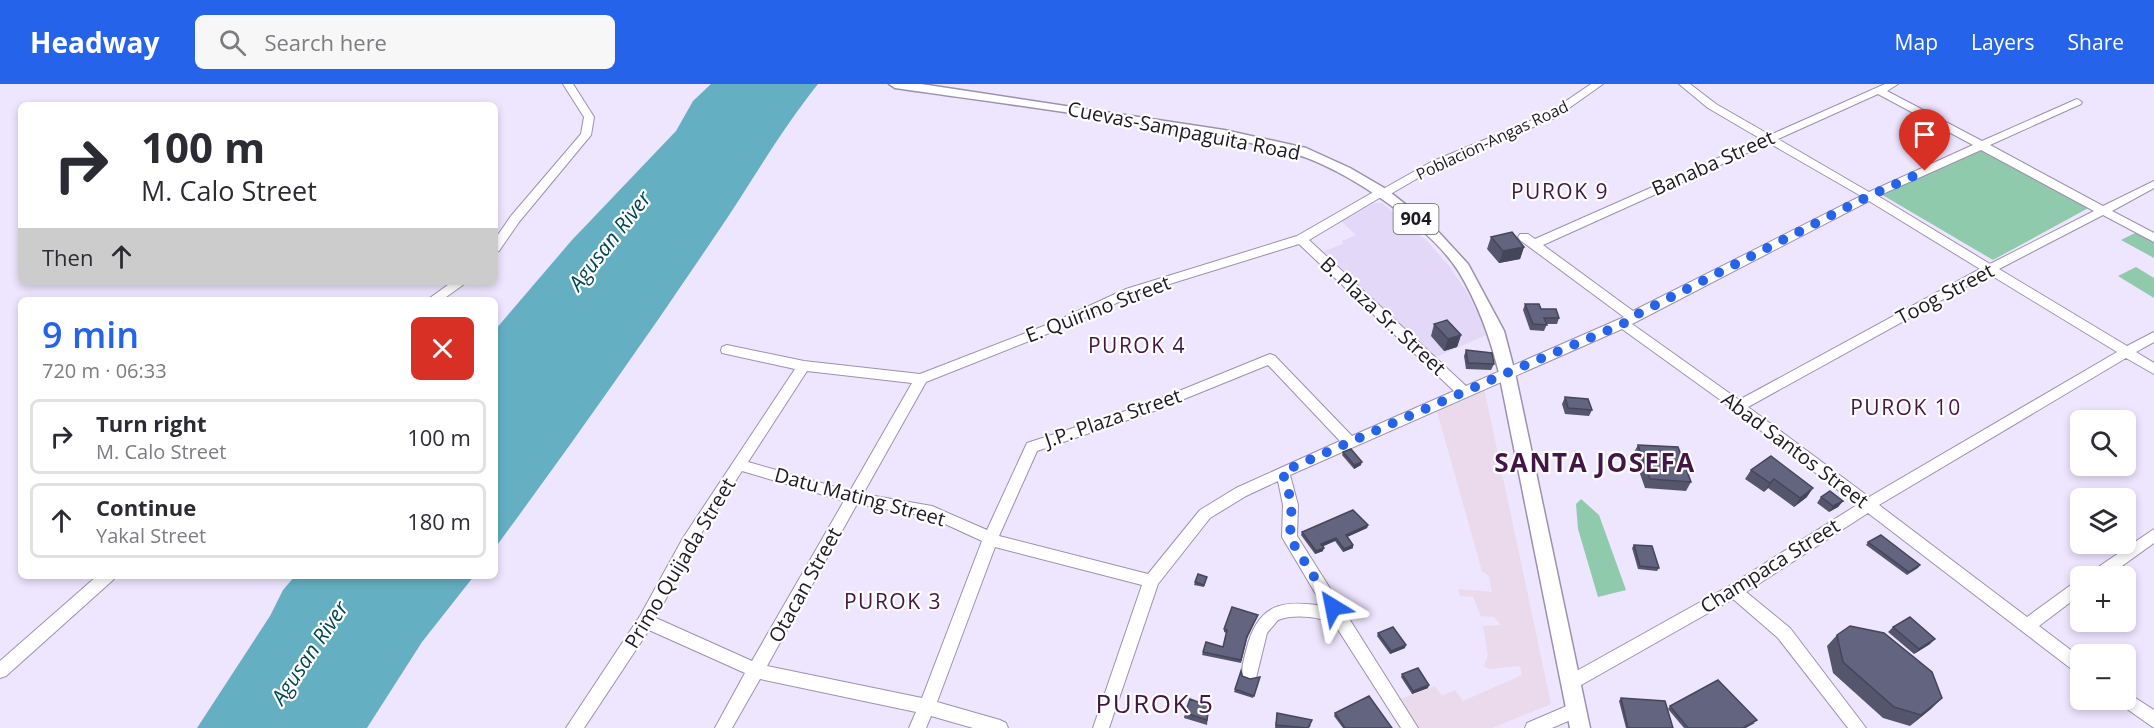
<!DOCTYPE html>
<meta charset="utf-8">
<style>
:root{--surface:#fff;--page:#f7f7f7;--text:#2b2b33;--muted:#7c7c81;--line:#e1e1e2;--accent:#2563eb}
body{margin:0;font-family:"Open Sans",sans-serif;background:var(--page);color:var(--text);height:100vh;display:flex;flex-direction:column;font-size:22px;white-space:nowrap}
*{box-sizing:border-box;margin:0}
p{font-size:20px;color:var(--muted)}
.icon{flex:none;width:33px;height:33px;fill:none;stroke:currentColor;stroke-width:2;stroke-linecap:round;stroke-linejoin:round}
.map{position:relative;flex:1;overflow:hidden}
.drawer{position:absolute;left:18px;top:213px;width:480px;height:282px;display:flex;flex-direction:column;background:var(--surface);border-radius:9px;box-shadow:0 3px 9px #0003}
.drawer>*{flex:none}
.hud{position:absolute;left:18px;top:18px;width:480px;height:183px;border-radius:9px;box-shadow:0 3px 9px #0003;background:#fff;color:var(--text);overflow:hidden}
.buttons{position:absolute;left:2070px;top:326px;display:grid;gap:12px}
.buttons a{display:grid;place-items:center;width:66px;height:66px;border-radius:9px;background:var(--surface);box-shadow:0 3px 9px #0003;font-size:30px}
.pin{position:absolute;display:grid;place-items:center;width:51px;height:51px;color:#fff;margin:-62px -26px;border-radius:50% 50% 50% 0;rotate:-45deg;box-shadow:0 0 6px #0007}
.pin .icon{rotate:45deg}
.me{position:absolute;width:66px;margin:-33px;rotate:325deg;stroke-linejoin:round;filter:drop-shadow(0 0 4px #0008)}
.turn{display:flex;align-items:center;gap:21px;height:126px;padding:0 24px;font-size:27px}
.turn .icon{width:78px;height:78px;stroke-width:2.5}
.turn b{display:block;font-size:42px;line-height:51px}
.then{display:flex;align-items:center;height:57px;padding:0 24px;background:#0003;gap:12px;font-size:22px}
.round{display:grid;place-items:center;flex:none;width:63px;height:63px;border-radius:9px;background:var(--page)}
.summary{display:flex;align-items:center;justify-content:space-between;height:102px;padding:0 24px}
h1{font-size:36px;font-weight:600;line-height:45px;color:var(--accent)}
ul{padding:0;list-style:none}
li{display:flex;align-items:center;gap:18px;height:75px;margin:0 12px 9px;padding:0 12px;border:3px solid var(--line);border-radius:9px}
li div{flex:1}
li b{display:block;font-size:22px}
li em{font-style:normal}
header{display:flex;align-items:center;gap:36px;box-sizing:border-box;height:84px;padding:0 30px;background:var(--accent);color:#fff}
header strong{font-size:28px}
nav{display:flex;gap:33px;margin-inline-start:auto;font-size:21px}
.search{width:420px;height:54px;background:var(--page);display:flex;align-items:center;gap:15px;box-sizing:border-box;padding:0 21px;border-radius:9px;color:var(--muted);font-size:22px}
.map>svg:first-child{display:block}
.commercial{fill:#eadaec}
.built{fill:#e3d8f7}
.green{fill:#8fcaad}
.water{fill:#65afc3}
.lines{fill:none;stroke-linecap:round;stroke-linejoin:round}
.minor-casing{stroke:#9c91af;stroke-width:2}
.major-casing{stroke:#9c91af;stroke-width:3}
.minor{fill:#fff;fill-rule:evenodd}
.major{fill:#fff;fill-rule:evenodd}
.wall{fill:#55566e}
.shaded-wall{fill:#45465a}
.building{fill:#636480;stroke:#45465a;stroke-width:1.5}
.route{stroke:#2563eb;stroke-width:10;stroke-dasharray:0 18}
.labels{text-anchor:middle;stroke-width:4.5;stroke-linejoin:round;paint-order:stroke}
.far-street-label{font-size:16px;fill:#1d1924;stroke:#fff}
.shield{fill:#fff;stroke:#615e66;stroke-width:1.5}
.shield-label{font-size:18px;font-weight:bold;fill:#1d1924}
.street-label{font-size:20px;fill:#1d1924;stroke:#fff}
.neighbourhood-label{font-size:21px;letter-spacing:1.5px;fill:#431547;stroke:#fff}
.water-label{font-size:21px;font-style:italic;fill:#004654;stroke:#fff}
.district-label{font-size:26px;font-weight:bold;letter-spacing:1.5px;fill:#431547;stroke:#fff}
.near-neighbourhood-label{font-size:26px;letter-spacing:1.5px;fill:#431547;stroke:#fff}
</style>
<header>
<strong>Headway</strong>
<div class="search"><svg class="icon" aria-label="search" viewBox="0 0 24 24"><circle cx="10" cy="10" r="6"/><path d="M15 15l6 6"/></svg>Search here</div>
<nav><a>Map</a><a>Layers</a><a>Share</a></nav>
</header>
<div class="map">
<svg width="2154" height="644" viewBox="0 0 2154 644">
<rect width="100%" height="100%" fill="#eee5fe"/>
<!-- commercial -->
<path class="commercial" d="M1484 304 1551 620 1492 644H1417L1400 615 1435 602 1442 612 1455 606 1463 617 1522 591 1520 582 1489 585 1484 582 1488 571 1483 542 1501 541 1494 533 1481 532 1473 513 1460 512 1458 505 1492 508 1489 492 1482 487 1436 324Z"/>
<!-- built -->
<path class="built" d="M1375 119H1382L1428 158 1448 181 1465 205 1481 236 1486 251 1436 273 1324 167 1343 160 1342 157 1356 151 1341 137Z"/>
<!-- green -->
<path class="green" d="M1981 64 2092 122 1993 176 1879 109Z
M2139 147 2154 155V174L2121 156Z
M2136 183 2154 194V214L2118 192Z
M1581 415 1599 431 1626 506 1598 513 1578 445 1576 420Z"/>
<!-- water -->
<path class="water" d="M711 0H818C778 50 749 103 713 155 643 259 570 362 495 464V246L572 156 676 47 693 17Z
M295 492H474L422 558 367 644H197L270 532 283 506Z"/>
<g class="lines">
<defs>
<path id="minor" d="M563 0H573L594 33 591 51 519 138 499 167 495 168V155L511 132 581 50 584 33Z
M1591 0H1603L1555 34 1439 82 1387 112 1381 113 1309 156 1466 302 1624 233 1520 156 1518 153 1520 150H1528L1535 155 1761 55 1708 24 1679 0H1690L1716 20 1770 51 1885 0H1898L1887 7 1982 57 2077 15 2082 18 2081 20 1990 61 2103 122 2154 97V104L2112 127 2154 149V158L2103 131 1999 185 2127 262 2154 248V258L2136 268 2154 279V290L2126 274 1879 421 2027 533 2075 498 2080 497V511L2039 542 2080 573V589L2074 587 1868 429 1746 508 1790 544 1866 644H1848L1778 554 1733 515 1576 604 1570 606 1564 604 1562 599 1564 594 1729 502 1857 421 1733 325 1622 245 1290 391 1298 421 1297 452 1418 644H1401L1335 541C1321 532 1293 530 1278 536L1267 549 1256 594 1250 596 1244 594C1240 586 1244 576 1246 567 1257 521 1280 515 1323 522L1282 453 1283 421 1278 397 1246 412 1210 434 1158 500 1109 644H1093L1142 501 995 463 937 618 1000 636 1006 639 1008 644H973L931 632 926 644H909L916 628 760 595 732 644H715L745 589 649 546 584 644H566L640 532 683 454 795 285 722 269 721 266 722 263 727 261 804 277 920 290 1054 238 1126 205 1297 152 1377 106 1383 105 1431 78 1547 30ZM1878 10 1973 61 1869 108 1778 55ZM1769 59 1861 112 1633 227 1543 161ZM1981 66 2094 127 1990 180 1878 112ZM1869 117 1980 185 1739 316 1632 240ZM1299 160 1454 307 1352 352 1275 272 1270 270 1147 320 1027 359 987 446 932 422 863 410 926 298 1062 244 1134 211ZM1989 190 2117 268 1869 413 1748 323ZM1268 281 1340 357 1236 404 1200 426 1148 490 999 452 1037 367 1157 326ZM807 287 912 299 850 407 748 378ZM742 387 844 417 752 577 656 534 693 462ZM857 420 930 433 982 457 922 614 767 582Z
M452 198H467L442 216H427Z
M2154 445V459L2108 492H2088L2091 488Z
M97 492H116L113 496 6 592 0 594V577Z
M2126 608 2154 626V644L2120 620 2118 615H2126Z
M1576 618 1582 621 1584 626 1582 631 1552 644H1525L1527 639Z"/>
<path id="major" d="M889 0H921L1224 46 1306 64 1350 84 1386 105 1433 142 1468 180 1504 247 1515 289 1590 644H1570L1499 289C1490 253 1478 220 1459 188 1431 143 1345 84 1295 70 1247 56 1196 49 1147 41 1063 27 979 16 895 4Z"/>
</defs>
<!-- minor casing -->
<use href="#minor" class="minor-casing"/>
<!-- major casing -->
<use href="#major" class="major-casing"/>
<!-- minor -->
<use href="#minor" class="minor"/>
<!-- major -->
<use href="#major" class="major"/>
</g>
<!-- wall -->
<path class="wall" d="M1491 153 1524 163 1520 175 1499 179 1487 165Z
M1525 220 1541 225 1559 234 1557 240H1547L1544 247 1530 246 1523 226Z
M1434 240 1461 251 1457 263 1444 267 1431 252Z
M1466 266 1494 280 1491 286 1466 285 1464 272Z
M1565 313 1592 326 1589 332 1565 330 1562 320Z
M1638 361 1691 398 1686 407 1645 404 1633 370Z
M1343 368 1361 381 1354 385 1342 371Z
M1771 372 1807 413 1794 423 1768 404 1764 408 1745 395 1751 386Z
M1821 413 1843 417 1838 423 1829 428 1817 419Z
M1368 441 1367 444 1347 453 1353 464 1343 468 1335 457 1322 463 1323 467 1315 470 1301 451 1302 448Z
M1868 458 1920 481 1918 484 1907 491 1866 461Z
M1634 461 1659 484 1657 487 1638 485 1632 464Z
M1207 493 1204 503 1194 501 1195 498Z
M1258 531 1247 555 1241 579 1202 571 1203 568 1223 563 1227 549 1224 548V545Z
M1893 543 1930 560 1914 570 1888 548Z
M1378 549 1405 564 1390 570 1377 552Z
M1837 551 1942 614 1910 642 1883 634 1833 589 1827 562Z
M1402 590 1428 604 1412 610 1401 593Z
M1242 592 1250 595 1260 593 1253 614 1234 608 1235 605Z
M1621 614 1673 644H1626L1619 617Z
M1209 622 1207 641 1184 634 1185 629Z
M1670 622 1755 639 1746 644H1684L1668 625Z
M1277 629 1311 641 1309 644H1275Z
M1335 629 1392 644H1343L1334 632Z"/>
<!-- shaded-wall -->
<path class="shaded-wall" d="M1524 163 1520 175 1499 179 1503 167Z
M1461 251 1457 263 1444 267 1448 255Z
M1362 378 1361 381 1354 385V381Z
M1774 395 1768 404 1764 408 1770 399Z
M1813 404 1807 413 1794 423 1800 414Z
M1843 417 1838 423 1829 428 1833 422Z
M1368 441 1367 444 1345 454 1346 451Z
M1336 454 1335 457 1320 463 1321 460Z
M1353 461V464L1343 468 1344 465Z
M1324 464 1323 467 1315 470 1316 467Z
M1935 555 1930 560 1914 570 1919 565Z
M1406 561 1405 564 1390 570 1391 567Z
M1429 601 1428 604 1412 610 1413 607Z
M1942 614 1931 625 1910 642 1921 631Z"/>
<!-- building -->
<path class="building" d="M1512 148 1524 163 1503 167 1491 153Z
M1525 220H1539L1541 225H1556L1559 234H1544L1547 241 1533 240Z
M1447 236 1461 251 1448 255 1434 240Z
M1466 266 1492 269 1494 280 1468 279Z
M1565 313 1588 315 1592 326 1568 324Z
M1638 361 1678 363 1691 398 1650 395Z
M1351 365 1362 378 1354 381 1343 368Z
M1771 372 1813 404 1800 414 1774 395 1770 399 1751 386Z
M1830 407 1843 417 1833 422 1821 413Z
M1353 426 1368 441 1346 451 1353 461 1344 465 1336 454 1321 460 1324 464 1316 467 1302 448Z
M1881 451 1920 481 1909 488 1868 458Z
M1634 461 1652 462 1659 484 1640 482Z
M1198 490 1207 493 1204 501 1195 498Z
M1232 523 1258 531 1247 552 1241 576 1203 568 1206 558 1223 563 1227 546 1224 545Z
M1910 533 1935 555 1919 565 1893 543Z
M1850 542 1884 549 1932 588 1942 614 1921 631 1894 623 1843 578 1837 551Z
M1393 543 1406 561 1391 567 1378 549Z
M1418 584 1429 601 1413 607 1402 590Z
M1241 587 1242 592 1250 595 1260 593 1254 612 1235 605Z
M1718 596 1757 636 1743 644H1688L1670 622Z
M1369 612 1392 644H1345L1335 629Z
M1621 614 1665 617 1673 644H1628Z
M1190 615 1209 622 1207 636 1185 629Z
M1277 629 1312 636 1308 644 1276 641Z"/>
<g class="lines">
<!-- route -->
<path class="route" d="M1333 523 1289 453C1294 431 1291 409 1282 388L1507 289 1623 240 1632 233 1869 112 1925 87"/>
</g>
<g class="labels">
<!-- far-street labels -->
<g class="far-street-label">
<text transform="translate(1492 56) rotate(-25)" y="6">Poblacion-Angas Road</text>
</g>
<!-- shield labels -->
<rect class="shield" x="1393.5" y="120" width="45" height="30" rx="4.5"/>
<g class="shield-label">
<text x="1416" y="141">904</text>
</g>
<!-- street labels -->
<g class="street-label">
<text transform="translate(1184 47) rotate(11)" y="7">Cuevas-Sampaguita Road</text>
<text transform="translate(1713 79) rotate(-24)" y="7">Banaba Street</text>
<text transform="translate(1945 210) rotate(-28)" y="7">Toog Street</text>
<text transform="translate(1098 225) rotate(-21)" y="7">E. Quirino Street</text>
<text transform="translate(1383 232) rotate(43)" y="7">B. Plaza Sr. Street</text>
<text transform="translate(1113 334) rotate(-19)" y="7">J.P. Plaza Street</text>
<text transform="translate(1795 366) rotate(37)" y="7">Abad Santos Street</text>
<text transform="translate(860 413) rotate(15)" y="7">Datu Mating Street</text>
<text transform="translate(680 479) rotate(-59)" y="7">Primo Quijada Street</text>
<text transform="translate(1770 482) rotate(-32)" y="7">Champaca Street</text>
<text transform="translate(805 501) rotate(-61)" y="7">Otacan Street</text>
</g>
<!-- neighbourhood labels -->
<g class="neighbourhood-label">
<text x="1560" y="115">PUROK 9</text>
<text x="1137" y="269">PUROK 4</text>
<text x="1906" y="331">PUROK 10</text>
<text x="893" y="525">PUROK 3</text>
</g>
<!-- water labels -->
<g class="water-label">
<text transform="translate(610 157) rotate(-52)" y="7">Agusan River</text>
<text transform="translate(310 569) rotate(-56)" y="7">Agusan River</text>
</g>
<!-- district labels -->
<g class="district-label">
<text x="1595" y="388">SANTA JOSEFA</text>
</g>
<!-- near-neighbourhood labels -->
<g class="near-neighbourhood-label">
<text x="1155" y="629">PUROK 5</text>
</g>
</g>
</svg>
<div class="buttons">
<a><svg class="icon" aria-label="search" viewBox="0 0 24 24"><circle cx="10" cy="10" r="6"/><path d="M15 15l6 6"/></svg></a>
<a><svg class="icon" aria-label="layers" viewBox="0 0 24 24"><path d="M12 4l9 5-9 5-9-5zM3 14l9 5 9-5"/></svg></a>
<a>+</a>
<a>−</a>
</div>
<div class="pin" style="left:1925px;top:87px;background:#d93025"><svg class="icon" aria-label="arrive" viewBox="0 0 24 24"><path d="M6 21V4h12l-3 4 3 4H6"/></svg></div>
<svg class="me" style="left:1333px;top:523px" viewBox="-20 -20 40 40"><path d="M0-17L14 15 0 8-14 15z" fill="#2563eb" stroke="#fff" stroke-width="4"/></svg>
<div class="hud">
<div class="turn"><svg class="icon" aria-label="right" viewBox="0 0 24 24"><path d="M7 20v-9h11M14 6l5 5-5 5"/></svg><div><b>100 m</b>M. Calo Street</div></div>
<div class="then">Then<svg class="icon" aria-label="ahead" viewBox="0 0 24 24"><path d="M12 20V5M6 11l6-6 6 6"/></svg></div>
</div>
<section class="drawer">
<div class="summary"><div><h1>9 min</h1><p>720 m · 06:33</p></div><a class="round" style="background:#d93025;color:#fff"><svg class="icon" aria-label="close" viewBox="0 0 24 24"><path d="M6 6l12 12M18 6L6 18"/></svg></a></div>
<ul>
<li><svg class="icon" aria-label="right" viewBox="0 0 24 24"><path d="M7 20v-9h11M14 6l5 5-5 5"/></svg><div><b>Turn right</b><p>M. Calo Street</p></div><em>100 m</em></li>
<li><svg class="icon" aria-label="ahead" viewBox="0 0 24 24"><path d="M12 20V5M6 11l6-6 6 6"/></svg><div><b>Continue</b><p>Yakal Street</p></div><em>180 m</em></li>
</ul>
</section>
</div>
